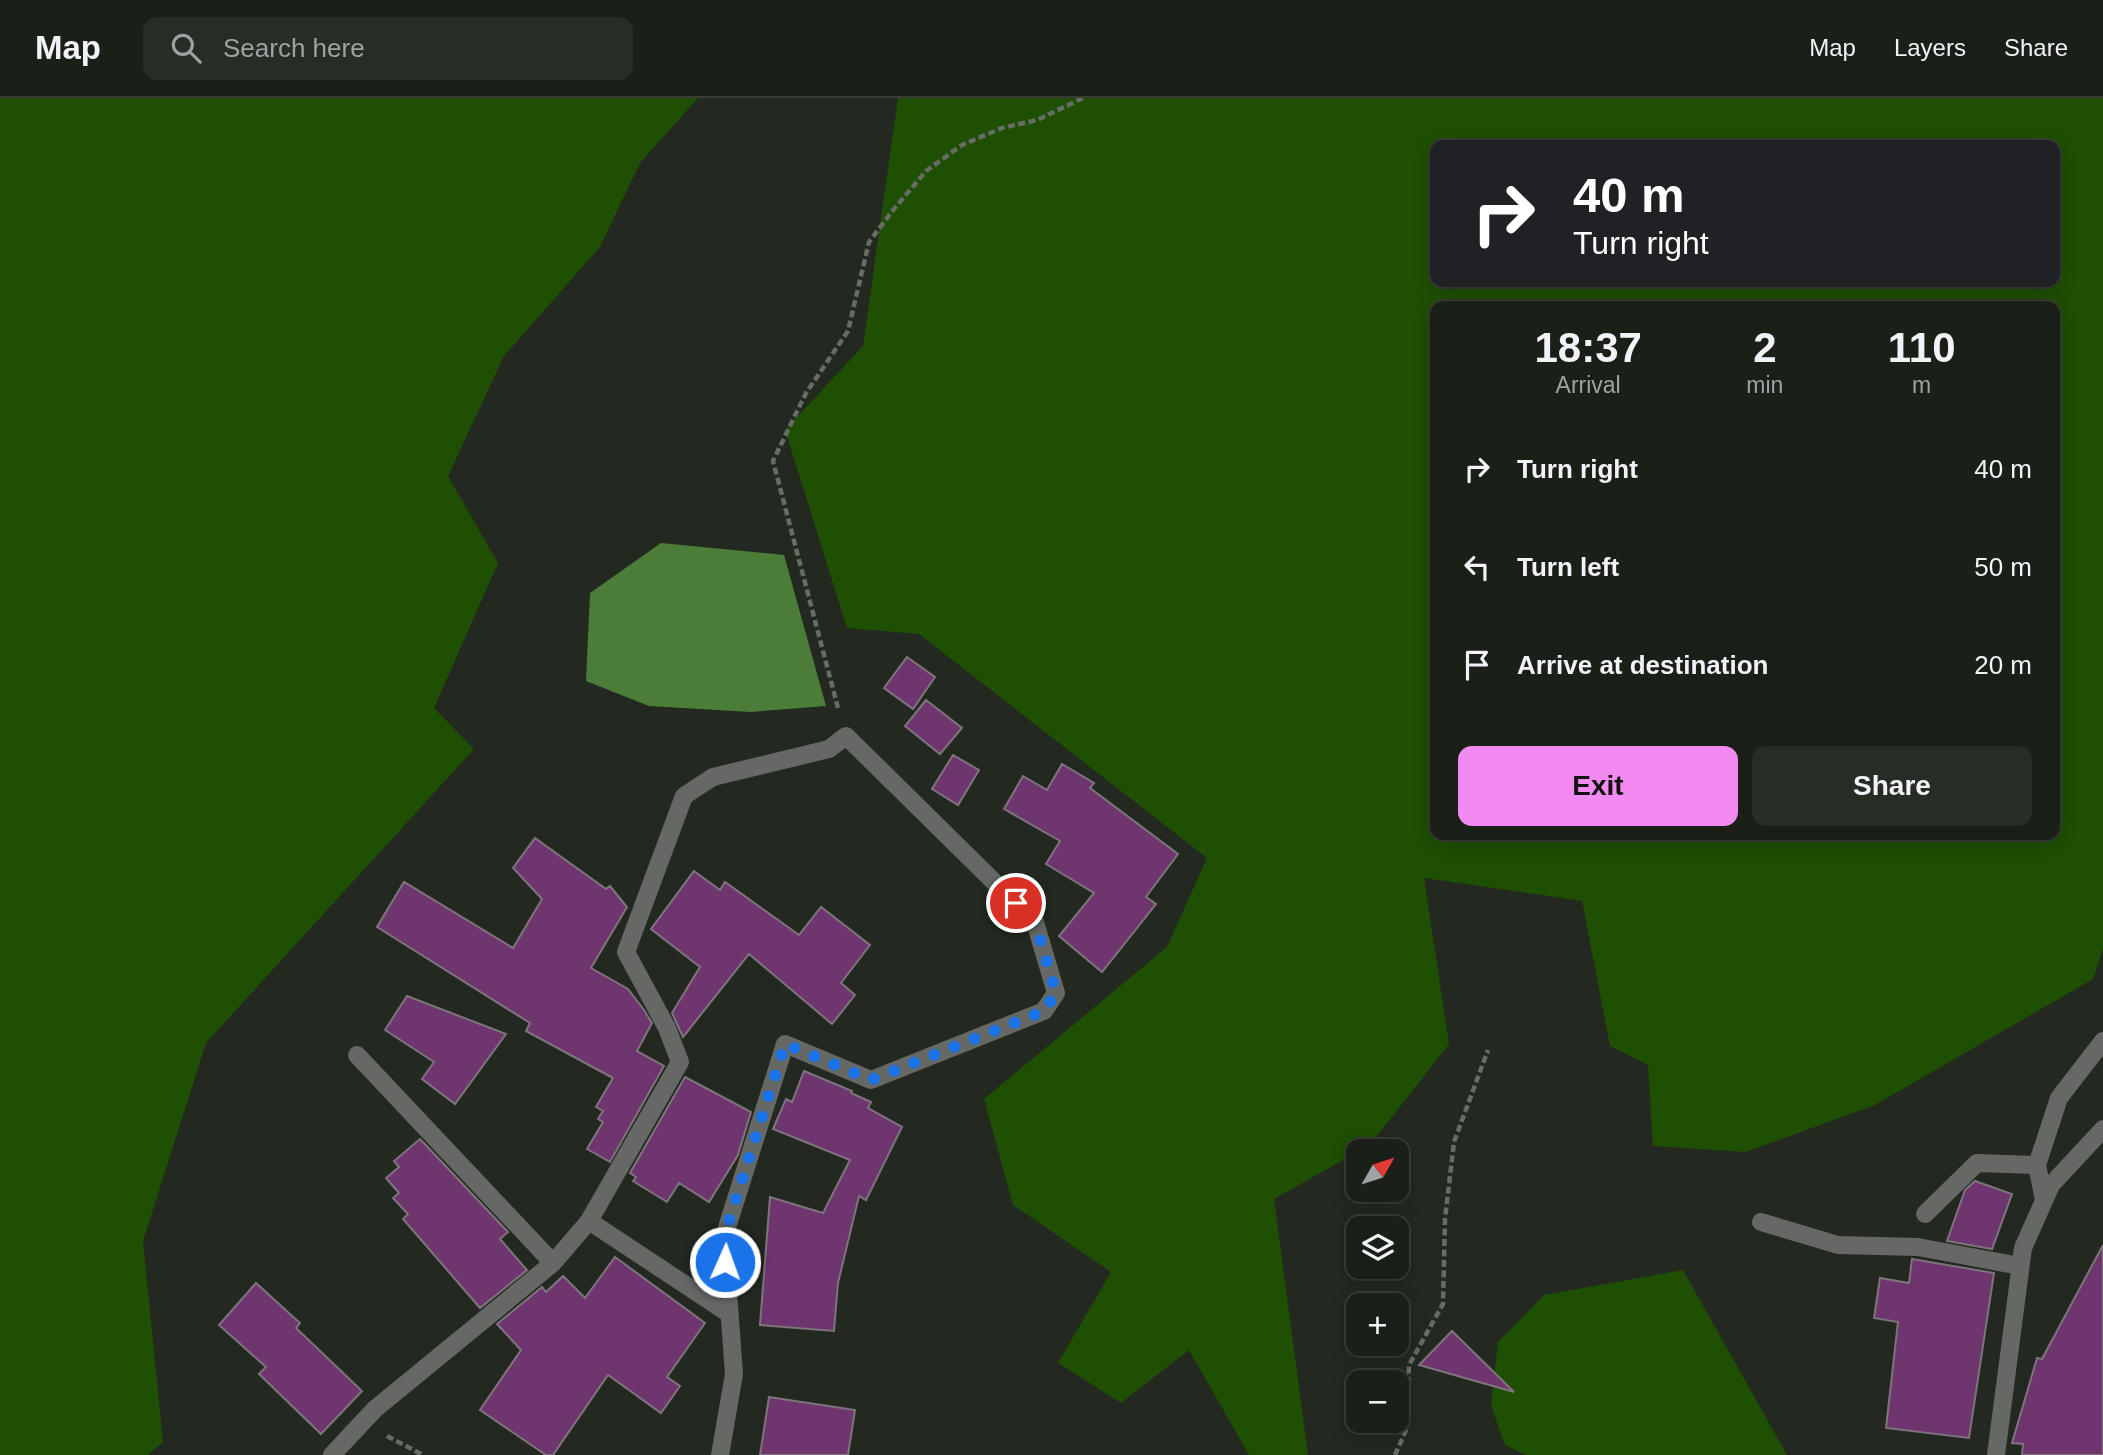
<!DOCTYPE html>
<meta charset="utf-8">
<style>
:root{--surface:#1a1f18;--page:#272c25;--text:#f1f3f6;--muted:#9fa2a2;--line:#383d37;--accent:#f38af1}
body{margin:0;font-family:Helvetica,sans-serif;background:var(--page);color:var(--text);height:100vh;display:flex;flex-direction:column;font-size:26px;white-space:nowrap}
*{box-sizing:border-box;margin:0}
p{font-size:23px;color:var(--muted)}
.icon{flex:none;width:38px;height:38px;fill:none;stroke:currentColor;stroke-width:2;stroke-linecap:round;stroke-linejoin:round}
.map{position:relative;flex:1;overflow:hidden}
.side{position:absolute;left:1430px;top:203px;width:630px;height:539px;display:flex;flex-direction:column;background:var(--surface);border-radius:14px;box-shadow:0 4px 18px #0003,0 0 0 2px var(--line)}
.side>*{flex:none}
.guide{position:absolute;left:1430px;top:42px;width:630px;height:147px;border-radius:14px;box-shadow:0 4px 18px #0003,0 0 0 2px var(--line);background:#202124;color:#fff;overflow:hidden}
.needle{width:46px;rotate:51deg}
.controls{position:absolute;left:1346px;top:1041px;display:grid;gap:14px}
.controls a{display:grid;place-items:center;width:63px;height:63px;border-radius:14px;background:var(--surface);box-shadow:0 4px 18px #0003,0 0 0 2px var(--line);font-size:35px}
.pin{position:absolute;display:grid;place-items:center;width:60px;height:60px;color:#fff;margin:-30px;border:4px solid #fff;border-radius:50%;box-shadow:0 2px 7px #0007}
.me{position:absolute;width:77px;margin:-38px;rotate:2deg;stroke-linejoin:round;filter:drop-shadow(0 0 5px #0008)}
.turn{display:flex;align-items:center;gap:24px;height:147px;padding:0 28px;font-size:32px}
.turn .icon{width:91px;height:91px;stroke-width:2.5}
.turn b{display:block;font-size:49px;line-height:60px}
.eta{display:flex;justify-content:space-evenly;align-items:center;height:119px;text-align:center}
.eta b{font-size:42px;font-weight:700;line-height:49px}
.primary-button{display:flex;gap:14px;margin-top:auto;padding:14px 28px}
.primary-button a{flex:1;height:80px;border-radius:14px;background:var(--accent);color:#111;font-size:28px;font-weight:700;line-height:80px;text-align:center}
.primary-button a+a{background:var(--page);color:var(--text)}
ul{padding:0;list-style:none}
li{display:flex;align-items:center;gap:21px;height:98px;padding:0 28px}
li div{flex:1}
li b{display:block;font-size:26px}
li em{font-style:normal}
header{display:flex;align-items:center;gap:42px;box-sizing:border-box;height:98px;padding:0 35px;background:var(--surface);border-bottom:2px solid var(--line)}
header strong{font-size:33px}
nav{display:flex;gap:38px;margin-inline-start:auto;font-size:24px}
.search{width:490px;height:63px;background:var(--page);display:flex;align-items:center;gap:18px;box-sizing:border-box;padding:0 24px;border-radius:14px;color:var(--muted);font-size:26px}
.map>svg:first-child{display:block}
.green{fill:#1f4f03;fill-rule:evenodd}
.water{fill:#4b7d38}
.building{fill:#6f356f;stroke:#7e747d;stroke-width:2}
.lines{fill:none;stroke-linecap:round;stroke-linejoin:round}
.path{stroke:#676d65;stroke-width:4.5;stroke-dasharray:7 3.5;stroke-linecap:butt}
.minor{stroke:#656864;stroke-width:18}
.route{stroke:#1a73e8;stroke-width:12;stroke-dasharray:0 21.6}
</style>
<header>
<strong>Map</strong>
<div class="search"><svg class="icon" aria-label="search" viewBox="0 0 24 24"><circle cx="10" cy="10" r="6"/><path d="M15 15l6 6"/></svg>Search here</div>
<nav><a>Map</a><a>Layers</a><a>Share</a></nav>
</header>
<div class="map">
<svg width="2103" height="1357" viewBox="0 0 2103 1357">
<rect width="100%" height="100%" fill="#232920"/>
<!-- green -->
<path class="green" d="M0 0H698L640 65 600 149 504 258 448 378 498 465 434 610 474 651 206 945 143 1143 163 1344 148 1357H0Z
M898 0H2103V851L2093 881 1875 1007 1746 1054 1653 1048 1648 967 1610 948 1582 803 1424 780 1449 946 1370 1047 1274 1101 1308 1357H1249L1189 1252 1121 1305 1058 1265 1111 1174 1013 1107 984 1001 1167 849 1207 760 919 536 847 530 785 332 863 248ZM1435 47H2054V184H1435ZM1435 208H2054V737H1435Z
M1683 1172 1787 1357H1526L1505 1347 1491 1308 1498 1244 1544 1197Z"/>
<!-- water -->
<path class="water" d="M661 445 784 457 826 608 751 614 649 608 586 583 590 495Z"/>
<!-- building -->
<path class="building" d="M907 559 935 579 913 611 884 590Z
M926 602 962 630 940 656 905 628Z
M953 657 979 672 958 707 932 691Z
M1062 666 1094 685 1090 690 1178 756 1146 799 1156 806 1102 874 1059 838 1094 795 1046 766 1060 743 1004 711 1023 678 1047 692Z
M535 740 606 791 610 788 627 809 591 870 628 891 644 912 652 925 637 953 664 968 610 1064 587 1051 603 1024 598 1021 603 1013 596 1009 613 980 526 933 530 925 377 829 404 784 513 850 542 801 513 770Z
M694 773 720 792 725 784 799 837 821 809 870 847 841 885 855 897 832 926 749 856 683 939 672 915 700 869 651 831Z
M407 898 506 936 455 1006 422 981 434 964 385 932Z
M804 973 852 993 851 995 871 1004 868 1010 902 1029 866 1102 859 1098 838 1185 834 1233 760 1227 770 1099 823 1115 850 1062 773 1031 786 1001 792 1004Z
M685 979 751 1014 738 1057 709 1104 679 1085 667 1104 633 1083 636 1079 630 1075Z
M420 1041 508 1134 500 1141 527 1172 480 1210 403 1121 408 1116 393 1100 399 1095 386 1080 399 1069 394 1063Z
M1975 1083 2012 1096 1992 1151 1947 1143 1965 1092Z
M2103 1147V1357H2022L2023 1346 2012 1345 2037 1260 2042 1261Z
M615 1159 705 1225 667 1279 680 1288 661 1315 608 1277 553 1357H546L480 1312 521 1252 497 1226 542 1189 546 1194 563 1178 585 1200Z
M1912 1161 1994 1175 1969 1340 1886 1330 1898 1224 1874 1220 1880 1180 1909 1185Z
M256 1185 300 1225 296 1230 362 1293 321 1336 259 1276 266 1269 219 1227Z
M1452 1233 1514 1294 1419 1267Z
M769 1299 855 1312 848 1357H760Z"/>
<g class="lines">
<!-- path -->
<path class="path" d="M838 610 773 363 806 295 848 233 869 144 894 111 926 73 962 47 1002 30 1037 22 1083 0
M387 1338 423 1357
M1395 1357 1407 1330 1409 1267 1443 1206 1445 1121 1454 1044 1488 952"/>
<!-- minor -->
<path class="minor" d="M357 957 553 1165
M2044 1102 2037 1067 2059 1000 2103 943
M1925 1116 1977 1065 2037 1067
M589 1123 728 1215
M1761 1124 1838 1147 1918 1149 2020 1168
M332 1357 375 1311 553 1165 589 1123 680 964 667 930 626 854 684 698 713 679 829 651 846 638 1035 824 1056 895 1044 913 871 982 785 946 724 1139 734 1276 720 1357
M1996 1357 2023 1150 2051 1087 2103 1031"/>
</g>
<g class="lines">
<!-- route -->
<path class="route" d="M725 1164 724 1139 785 946 871 982 1044 913 1056 895 1035 824 1016 805"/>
</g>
</svg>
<div class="controls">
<a><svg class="needle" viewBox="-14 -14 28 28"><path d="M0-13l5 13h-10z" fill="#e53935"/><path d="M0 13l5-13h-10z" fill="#9fa2a2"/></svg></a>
<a><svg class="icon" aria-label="layers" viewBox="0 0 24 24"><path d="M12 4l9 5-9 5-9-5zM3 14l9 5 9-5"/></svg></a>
<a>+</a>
<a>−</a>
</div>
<div class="pin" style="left:1016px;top:805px;background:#d93025"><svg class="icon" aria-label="arrive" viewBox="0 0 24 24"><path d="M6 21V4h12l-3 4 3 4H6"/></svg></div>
<svg class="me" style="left:725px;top:1164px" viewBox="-20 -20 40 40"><circle r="17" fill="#1a73e8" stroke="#fff" stroke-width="3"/><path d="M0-11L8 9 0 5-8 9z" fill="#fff"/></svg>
<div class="guide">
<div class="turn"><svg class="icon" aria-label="right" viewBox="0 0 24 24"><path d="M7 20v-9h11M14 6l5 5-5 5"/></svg><div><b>40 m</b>Turn right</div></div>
</div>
<section class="side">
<div class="eta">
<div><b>18:37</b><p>Arrival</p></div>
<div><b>2</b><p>min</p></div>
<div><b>110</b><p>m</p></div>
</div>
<ul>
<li><svg class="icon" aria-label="right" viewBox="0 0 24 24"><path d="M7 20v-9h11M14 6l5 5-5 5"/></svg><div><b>Turn right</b></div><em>40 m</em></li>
<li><svg class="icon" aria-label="left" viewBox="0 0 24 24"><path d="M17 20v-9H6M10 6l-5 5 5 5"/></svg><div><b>Turn left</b></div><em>50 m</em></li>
<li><svg class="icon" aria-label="arrive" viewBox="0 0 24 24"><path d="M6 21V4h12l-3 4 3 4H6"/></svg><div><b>Arrive at destination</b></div><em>20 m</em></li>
</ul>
<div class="primary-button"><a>Exit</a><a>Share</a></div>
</section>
</div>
